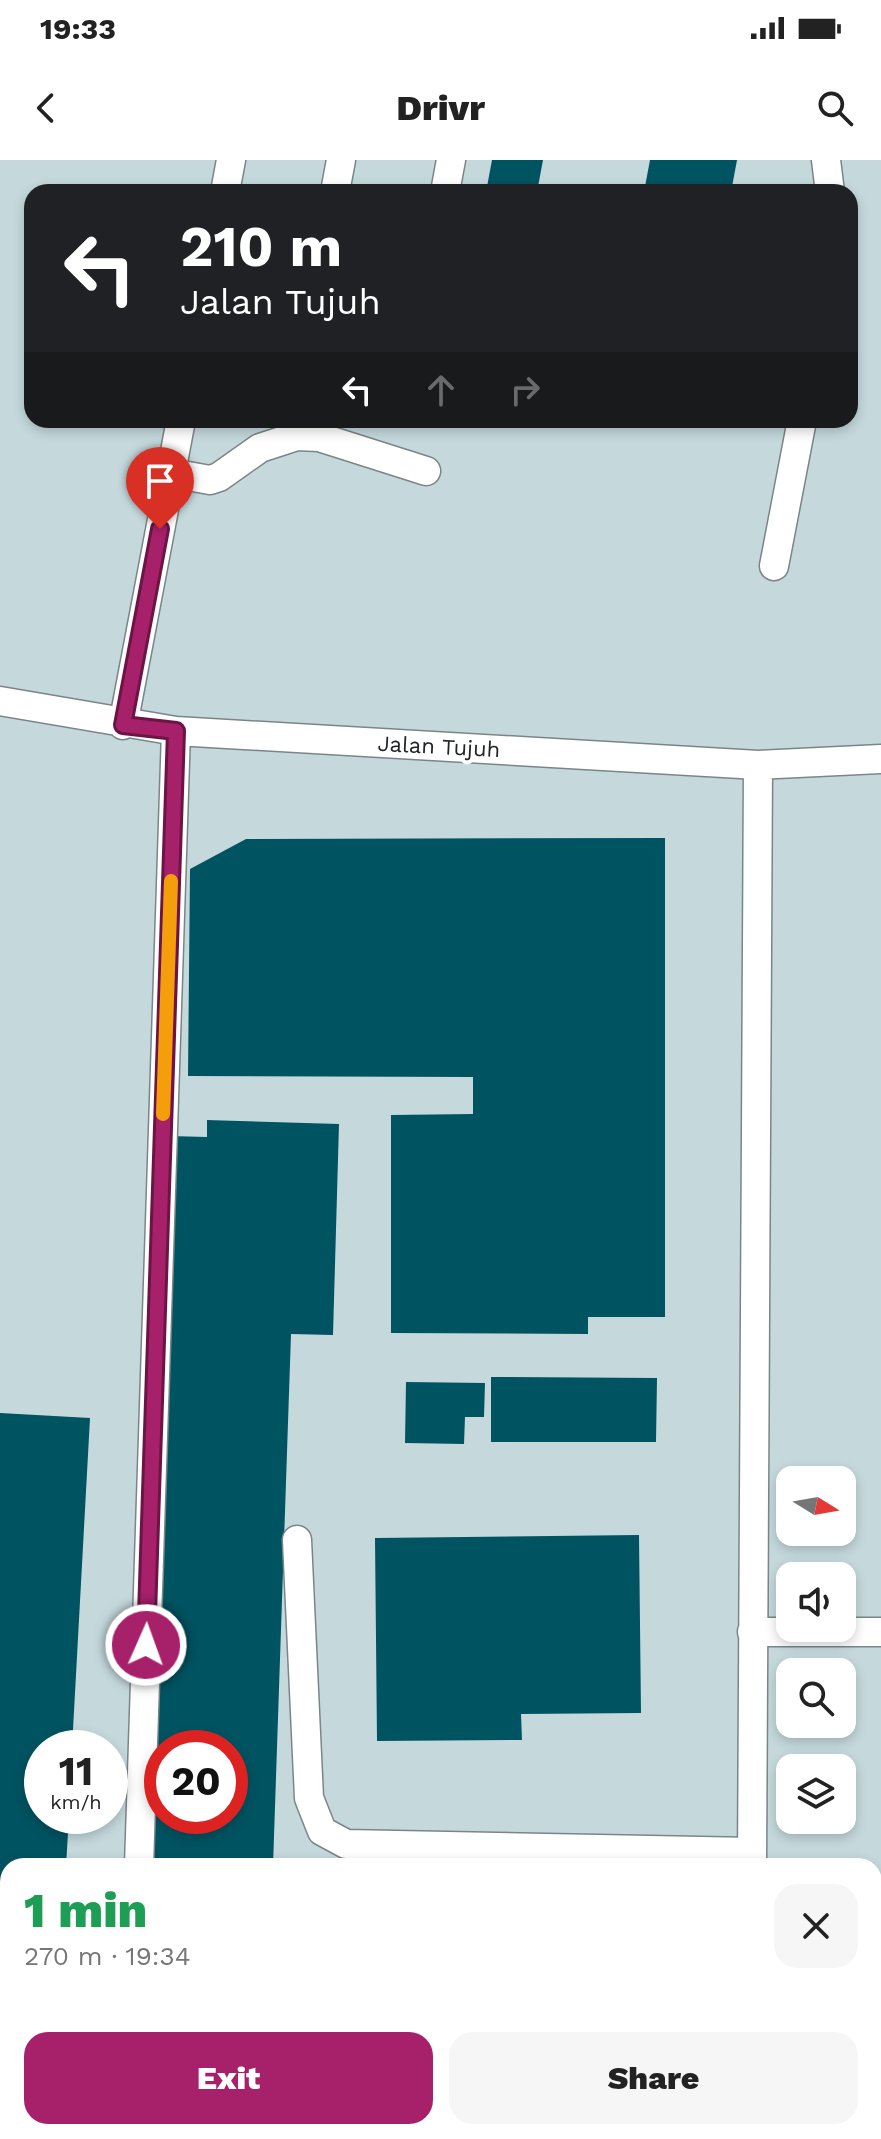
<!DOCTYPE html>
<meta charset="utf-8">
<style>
:root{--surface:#fff;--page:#f6f6f6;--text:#222;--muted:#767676;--accent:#a6206a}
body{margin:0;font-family:"Work Sans",sans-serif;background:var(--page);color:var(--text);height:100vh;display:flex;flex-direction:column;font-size:30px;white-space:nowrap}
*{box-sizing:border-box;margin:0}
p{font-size:26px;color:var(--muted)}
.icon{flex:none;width:44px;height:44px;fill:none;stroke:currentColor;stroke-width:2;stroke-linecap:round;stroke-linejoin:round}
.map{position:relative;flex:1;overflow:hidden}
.details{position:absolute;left:0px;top:1698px;width:882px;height:282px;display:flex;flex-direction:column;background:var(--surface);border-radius:24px 24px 0 0;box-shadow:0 4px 12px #0003}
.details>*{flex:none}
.top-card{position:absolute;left:24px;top:24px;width:834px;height:244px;border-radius:24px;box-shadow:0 4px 12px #0003;background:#202124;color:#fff;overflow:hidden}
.needle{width:52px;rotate:101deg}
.controls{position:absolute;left:776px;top:1306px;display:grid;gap:16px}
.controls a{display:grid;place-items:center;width:80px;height:80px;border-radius:16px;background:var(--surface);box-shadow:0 4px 12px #0003;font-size:40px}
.speed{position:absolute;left:24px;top:1570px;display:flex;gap:16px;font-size:40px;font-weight:700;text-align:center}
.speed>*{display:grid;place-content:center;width:104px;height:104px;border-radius:50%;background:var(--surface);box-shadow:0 4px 12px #0003;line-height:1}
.speed small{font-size:20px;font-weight:400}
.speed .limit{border:12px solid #d22;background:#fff;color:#111}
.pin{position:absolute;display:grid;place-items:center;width:68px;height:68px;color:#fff;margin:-82px -34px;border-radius:50% 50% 50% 0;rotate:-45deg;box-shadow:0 0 8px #0007}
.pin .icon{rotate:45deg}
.me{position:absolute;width:88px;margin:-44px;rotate:2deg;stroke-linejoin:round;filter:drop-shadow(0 0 6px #0008)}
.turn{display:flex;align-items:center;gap:28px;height:168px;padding:0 24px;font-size:36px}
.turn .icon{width:104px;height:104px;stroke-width:2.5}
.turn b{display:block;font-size:56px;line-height:68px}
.lanes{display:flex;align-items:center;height:76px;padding:0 24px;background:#0003;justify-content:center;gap:40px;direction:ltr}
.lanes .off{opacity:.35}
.round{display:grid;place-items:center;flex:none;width:84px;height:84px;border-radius:24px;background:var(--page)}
.overview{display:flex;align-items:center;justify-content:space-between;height:136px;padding:0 24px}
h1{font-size:48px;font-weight:800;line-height:60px;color:#1e9e55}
.primary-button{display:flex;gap:16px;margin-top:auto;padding:16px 24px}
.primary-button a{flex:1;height:92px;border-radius:24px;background:var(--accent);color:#fff;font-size:32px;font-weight:800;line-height:92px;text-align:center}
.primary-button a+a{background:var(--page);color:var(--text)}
.status{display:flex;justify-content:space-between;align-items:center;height:56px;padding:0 40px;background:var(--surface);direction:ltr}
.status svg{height:22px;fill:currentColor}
header{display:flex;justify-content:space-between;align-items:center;height:104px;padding:0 24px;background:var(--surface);font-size:36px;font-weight:800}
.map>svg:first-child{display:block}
.built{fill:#c5d9dd;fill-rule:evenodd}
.building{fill:#005361;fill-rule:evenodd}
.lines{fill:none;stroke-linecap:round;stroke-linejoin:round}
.minor-casing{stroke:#7b8587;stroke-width:31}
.minor{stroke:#fff;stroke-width:28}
.route-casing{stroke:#6c1545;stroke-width:20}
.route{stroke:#a6206a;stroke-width:14}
.slow{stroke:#f59e0b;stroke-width:14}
.labels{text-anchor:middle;stroke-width:8;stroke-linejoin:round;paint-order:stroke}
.street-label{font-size:22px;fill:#212526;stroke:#fff}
</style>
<div class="status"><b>19:33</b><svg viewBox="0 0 49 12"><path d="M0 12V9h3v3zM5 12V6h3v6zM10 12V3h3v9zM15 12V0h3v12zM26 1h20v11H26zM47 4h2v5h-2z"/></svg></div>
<header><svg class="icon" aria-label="back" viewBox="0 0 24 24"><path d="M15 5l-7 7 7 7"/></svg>Drivr<svg class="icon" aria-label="search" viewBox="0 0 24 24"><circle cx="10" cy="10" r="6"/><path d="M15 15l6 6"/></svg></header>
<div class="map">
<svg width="881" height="1979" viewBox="0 0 881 1979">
<rect width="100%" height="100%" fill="#dae6e8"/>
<!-- built -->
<path class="built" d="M0 0H881V1979H0ZM32 32H850V260H32ZM790 1320H842V1372H790ZM790 1416H842V1468H790ZM790 1512H842V1564H790ZM42 1588H110V1656H42ZM162 1588H230V1656H162ZM790 1608H842V1660H790ZM8 1706H874V1972H8Z"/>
<!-- building -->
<path class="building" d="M492 0H543L537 32H486Z
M650 0H737L731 32H644Z
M665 678V1157H588V1174L391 1173V955L473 954V917L188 916 190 709 246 679Z
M207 960 339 964 333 1175 291 1174 273 1706H144L169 976 207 977ZM162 1588H230V1656H162Z
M491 1217 657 1218 656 1282H491Z
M406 1222 485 1223 484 1257H465L464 1284 405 1283Z
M0 1253 90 1258 72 1588H42V1656H69L66 1706H8V1754L0 1753Z
M639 1375 641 1553 521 1554 522 1580 377 1581 375 1378Z
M431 1702 567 1703V1706H431Z"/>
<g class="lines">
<defs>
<path id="minor" d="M826 0 830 32
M225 32 231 0
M335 32 341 0
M445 32 451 0
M171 313 210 320 219 317 260 288 297 276 319 277 426 311
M774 406 802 260
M0 541 176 571 758 605 881 599
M123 565 181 260
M297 1380 309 1638 322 1671 346 1684 752 1692
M752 1472H881
M139 1706 176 571
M752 1706 758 605
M0 1907H8
M136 1972V1979
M448 1972V1979
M756 1972V1979"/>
</defs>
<!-- minor casing -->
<use href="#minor" class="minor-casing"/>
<!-- minor -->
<use href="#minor" class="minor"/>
</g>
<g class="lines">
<defs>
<path id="route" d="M146 1485 176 571 123 565 160 369"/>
</defs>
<!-- route casing -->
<use href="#route" class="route-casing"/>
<!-- route -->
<use href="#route" class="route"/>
<!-- slow -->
<path class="slow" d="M163 954 171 721"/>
</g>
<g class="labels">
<!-- street labels -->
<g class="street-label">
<text transform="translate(439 586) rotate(3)" y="8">Jalan Tujuh</text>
</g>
</g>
</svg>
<div class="controls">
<a><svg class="needle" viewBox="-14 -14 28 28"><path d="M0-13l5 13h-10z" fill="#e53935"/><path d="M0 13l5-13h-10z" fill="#767676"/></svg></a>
<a><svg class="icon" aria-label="sound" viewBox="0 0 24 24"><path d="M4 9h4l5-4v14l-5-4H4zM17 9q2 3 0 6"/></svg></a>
<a><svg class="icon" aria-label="search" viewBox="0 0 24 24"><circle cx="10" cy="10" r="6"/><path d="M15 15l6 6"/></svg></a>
<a><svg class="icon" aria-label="layers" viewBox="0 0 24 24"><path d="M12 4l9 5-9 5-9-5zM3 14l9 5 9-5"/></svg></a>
</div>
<div class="speed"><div>11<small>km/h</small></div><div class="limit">20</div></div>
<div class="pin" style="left:160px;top:369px;background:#d93025"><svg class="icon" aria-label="arrive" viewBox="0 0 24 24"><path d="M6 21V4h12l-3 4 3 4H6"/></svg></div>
<svg class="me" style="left:146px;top:1485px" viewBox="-20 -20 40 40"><circle r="17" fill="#a6206a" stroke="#fff" stroke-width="3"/><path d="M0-11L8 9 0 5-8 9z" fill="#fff"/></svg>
<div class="top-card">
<div class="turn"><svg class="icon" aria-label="left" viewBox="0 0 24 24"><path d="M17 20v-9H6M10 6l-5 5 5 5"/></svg><div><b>210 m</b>Jalan Tujuh</div></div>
<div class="lanes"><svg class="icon" aria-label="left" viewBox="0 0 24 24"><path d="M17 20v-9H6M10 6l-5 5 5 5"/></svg><svg class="icon off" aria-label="ahead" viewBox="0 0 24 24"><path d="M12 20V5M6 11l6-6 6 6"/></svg><svg class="icon off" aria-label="right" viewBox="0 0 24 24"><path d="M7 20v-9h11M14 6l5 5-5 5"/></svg></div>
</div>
<section class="details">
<div class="overview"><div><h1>1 min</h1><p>270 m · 19:34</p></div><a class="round"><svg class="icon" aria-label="close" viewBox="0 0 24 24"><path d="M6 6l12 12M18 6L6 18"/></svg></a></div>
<div class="primary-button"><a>Exit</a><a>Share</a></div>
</section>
</div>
